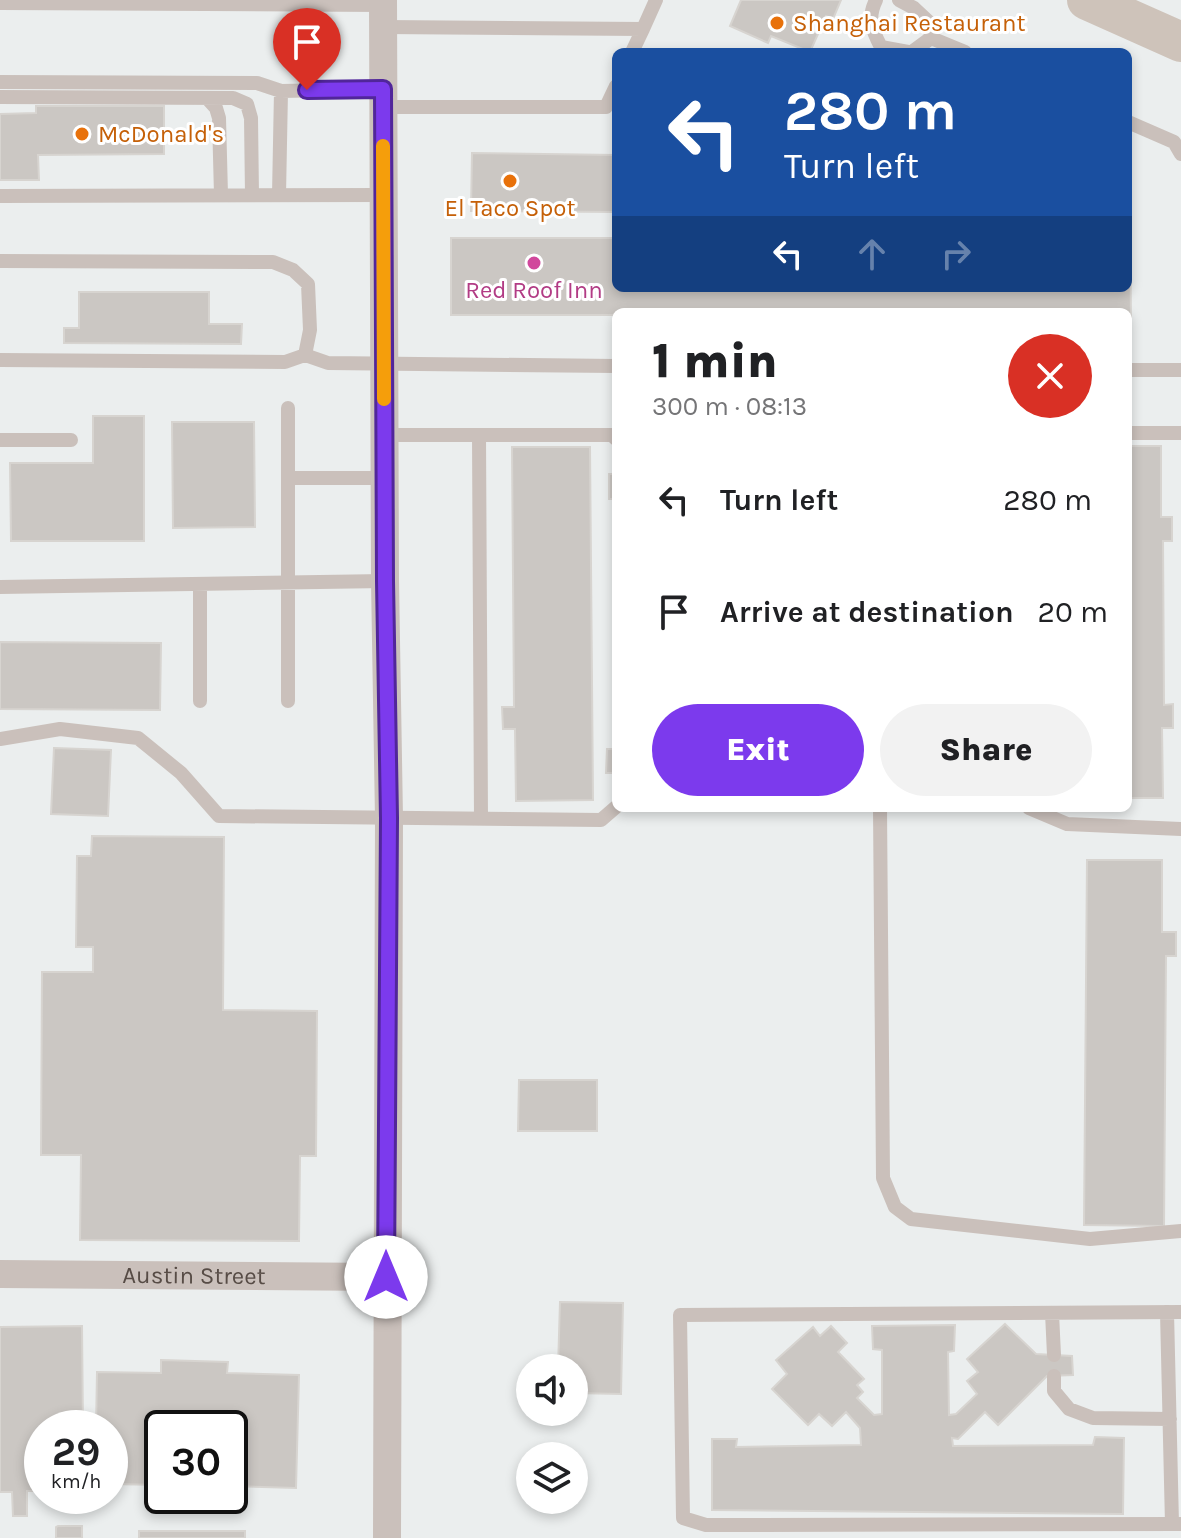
<!DOCTYPE html>
<meta charset="utf-8">
<style>
:root{--surface:#fff;--page:#f2f2f2;--text:#202124;--muted:#757577;--accent:#7c3aed}
body{margin:0;font-family:Karla,sans-serif;background:var(--page);color:var(--text);height:100vh;display:flex;flex-direction:column;font-size:30px;white-space:nowrap}
*{box-sizing:border-box;margin:0}
p{font-size:26px;color:var(--muted)}
.icon{flex:none;width:44px;height:44px;fill:none;stroke:currentColor;stroke-width:2;stroke-linecap:round;stroke-linejoin:round}
.map{position:relative;flex:1;overflow:hidden}
.drawer{position:absolute;left:612px;top:308px;width:520px;height:504px;display:flex;flex-direction:column;background:var(--surface);border-radius:12px;box-shadow:0 4px 12px #0003}
.drawer>*{flex:none}
.banner{position:absolute;left:612px;top:48px;width:520px;height:244px;border-radius:12px;box-shadow:0 4px 12px #0003;background:#1a4fa0;color:#fff;overflow:hidden}
.controls{position:absolute;left:516px;top:1354px;display:grid;gap:16px}
.controls a{display:grid;place-items:center;width:72px;height:72px;border-radius:50%;background:var(--surface);box-shadow:0 4px 12px #0003;font-size:40px}
.speed{position:absolute;left:24px;top:1410px;display:flex;gap:16px;font-size:40px;font-weight:700;text-align:center}
.speed>*{display:grid;place-content:center;width:104px;height:104px;border-radius:50%;background:var(--surface);box-shadow:0 4px 12px #0003;line-height:1}
.speed small{font-size:20px;font-weight:400}
.speed .limit{border:4px solid #111;border-radius:12px;background:#fff;color:#111}
.pin{position:absolute;display:grid;place-items:center;width:68px;height:68px;color:#fff;margin:-82px -34px;border-radius:50% 50% 50% 0;rotate:-45deg;box-shadow:0 0 8px #0007}
.pin .icon{rotate:45deg}
.me{position:absolute;width:88px;margin:-44px;rotate:0deg;stroke-linejoin:round;filter:drop-shadow(0 0 6px #0008)}
.turn{display:flex;align-items:center;gap:28px;height:168px;padding:0 40px;font-size:36px}
.turn .icon{width:104px;height:104px;stroke-width:2.5}
.turn b{display:block;font-size:56px;line-height:68px}
.lanes{display:flex;align-items:center;height:76px;padding:0 40px;background:#0003;justify-content:center;gap:40px;direction:ltr}
.lanes .off{opacity:.35}
.round{display:grid;place-items:center;flex:none;width:84px;height:84px;border-radius:42px;background:var(--page)}
.overview{display:flex;align-items:center;justify-content:space-between;height:136px;padding:0 40px}
h1{font-size:48px;font-weight:800;line-height:60px}
.button{display:flex;gap:16px;margin-top:auto;padding:16px 40px}
.button a{flex:1;height:92px;border-radius:48px;background:var(--accent);color:#fff;font-size:32px;font-weight:800;line-height:92px;text-align:center}
.button a+a{background:var(--page);color:var(--text)}
ul{padding:0;list-style:none}
li{display:flex;align-items:center;gap:24px;height:112px;padding:0 40px}
li div{flex:1}
li b{display:block;font-size:30px}
li em{font-style:normal}
.map>svg:first-child{display:block}
.building{fill:#cbc7c3;stroke:#d7d4d0;stroke-width:2}
.lines{fill:none;stroke-linecap:round;stroke-linejoin:round}
.service{stroke:#cac0bb;stroke-width:14}
.minor{stroke:#cac0bb;stroke-width:28}
.secondary{stroke:#cec3ba;stroke-width:40}
.route-casing{stroke:#51269a;stroke-width:20}
.route{stroke:#7c3aed;stroke-width:14}
.slow{stroke:#f59e0b;stroke-width:14}
.food-dot{fill:#e8710a;stroke:#fff;stroke-width:3}
.hotel-dot{fill:#d1479c;stroke:#fff;stroke-width:3}
.labels{text-anchor:middle;stroke-width:6;stroke-linejoin:round;paint-order:stroke}
.food-label{font-size:24px;fill:#c56008;stroke:#fff;text-anchor:start}
.hotel-label{font-size:24px;fill:#b23c85;stroke:#fff}
.street-label{font-size:24px;fill:#574c46;stroke:#fff}
</style>
<div class="map">
<svg width="1181" height="1538" viewBox="0 0 1181 1538">
<rect width="100%" height="100%" fill="#ebeeee"/>
<!-- building -->
<path class="building" d="M741 0H841L833 19 826 16 810 52 771 36 768 43 730 26Z
M36 106H164V154L38 155 39 180H0V114L36 113Z
M472 153 616 155V212L471 211Z
M1128 177 1130 178 1131 334H1128V312H616V315H451V238H616V288H1128Z
M79 292H209V324H242L241 344 64 343V328H79Z
M93 416H144V541H11L10 463H93Z
M172 422H254L255 527 173 528Z
M1128 446H1161V517H1172V541H1163L1164 705 1173 704V728H1162L1163 798H1128Z
M512 447H590L593 800 516 801 515 729H503L502 707H514Z
M609 474H616V499H609Z
M0 642 161 643 160 710 0 709Z
M54 748 111 750 108 816 51 814Z
M607 749H616V773H606Z
M92 836 224 837 223 1010 317 1011 316 1156H300L299 1241 80 1240 81 1155H41L42 972H93V947H76L77 856H91Z
M1087 860H1162V932H1176V956H1166L1164 1226 1084 1225Z
M519 1080H597V1131H518Z
M560 1302 623 1303 621 1394 574 1393V1368H558Z
M1005 1324 1036 1354 1072 1356 1073 1375 1047 1376 998 1425 985 1412 958 1439 952 1438 953 1446 1093 1445 1095 1437 1124 1438 1123 1514 712 1510V1439H737L736 1447 861 1445 860 1428 846 1412 832 1426 819 1414 808 1425 772 1389 787 1374 776 1360 813 1327 820 1336 831 1326 847 1343 838 1352 864 1379 857 1385 863 1392 857 1398 874 1415 882 1414V1350L873 1349 872 1326 955 1325 954 1351 948 1352 949 1415 956 1414 977 1394 967 1381 978 1372 967 1359Z
M82 1326 83 1428H42V1491H27V1516H13L12 1492H0V1327Z
M161 1360 228 1362 227 1373 299 1375 296 1488 230 1486V1428H162V1485L110 1484V1428H96L97 1372 161 1373Z
M58 1526H82V1538H56V1527Z
M139 1531H245V1538H139Z"/>
<g class="lines">
<!-- service -->
<path class="service" d="M876 0C867 18 872 30 881 47L908 52
M899 0 914 8 929 22 931 38 912 52
M0 3 383 5
M383 27 643 29 656 0
M931 38 965 52
M632 52 643 29
M0 82 257 83 281 91 383 89
M0 97 233 98 247 104 251 118 252 195
M207 98 216 108 219 118 221 195
M383 107H606L616 86
M1128 122 1174 142 1181 154
M279 195 281 91
M0 196 383 195
M0 261 273 262 293 270 308 284 310 330 305 355 285 362 0 360
M305 355 328 363 616 366
M1128 370H1181
M1128 433H1181
M384 435H612L616 439
M479 435 481 819
M0 440H71
M288 478H384
M200 584V701
M0 587 385 581
M288 701V408
M0 739 60 729 138 738 181 773 219 816 601 820 616 807
M880 808 883 1178 895 1207 911 1219 1090 1239 1181 1231
M1029 808 1067 824 1181 829
M1167 1312 1172 1524
M1181 1312 680 1315 683 1518 706 1525 1181 1524
M1052 1313 1054 1355
M1054 1376V1391L1069 1409 1093 1418 1170 1419"/>
<!-- minor -->
<g class="minor">
<path d="M383 0 385 581 389 818 387 1538"/>
<path id="s1" d="M0 1274 386 1277"/>
</g>
<!-- secondary -->
<path class="secondary" d="M1087 0 1181 42"/>
</g>
<g class="lines">
<defs>
<path id="route" d="M307 90 383 89 385 581 389 818 386 1277"/>
</defs>
<!-- route casing -->
<use href="#route" class="route-casing"/>
<!-- route -->
<use href="#route" class="route"/>
<!-- slow -->
<path class="slow" d="M383 146 384 399"/>
</g>
<!-- markers -->
<g class="food-dot">
<circle cx="777" cy="23" r="8"/>
<circle cx="82" cy="134" r="8"/>
<circle cx="510" cy="181" r="8"/>
</g>
<circle class="hotel-dot" cx="534" cy="263" r="8"/>
<g class="labels">
<!-- food labels -->
<g class="food-label">
<text x="793" y="31">Shanghai Restaurant</text>
<text x="98" y="142">McDonald's</text>
<text x="510" y="216" text-anchor="middle">El Taco Spot</text>
</g>
<!-- hotel labels -->
<g class="hotel-label">
<text x="534" y="298">Red Roof Inn</text>
</g>
<!-- street labels -->
<g class="street-label">
<text dy="8" stroke="none"><textPath href="#s1" startOffset="194">Austin Street</textPath></text>
</g>
</g>
</svg>
<div class="controls">
<a><svg class="icon" aria-label="sound" viewBox="0 0 24 24"><path d="M4 9h4l5-4v14l-5-4H4zM17 9q2 3 0 6"/></svg></a>
<a><svg class="icon" aria-label="layers" viewBox="0 0 24 24"><path d="M12 4l9 5-9 5-9-5zM3 14l9 5 9-5"/></svg></a>
</div>
<div class="speed"><div>29<small>km/h</small></div><div class="limit">30</div></div>
<div class="pin" style="left:307px;top:90px;background:#d93025"><svg class="icon" aria-label="arrive" viewBox="0 0 24 24"><path d="M6 21V4h12l-3 4 3 4H6"/></svg></div>
<svg class="me" style="left:386px;top:1277px" viewBox="-20 -20 40 40"><circle r="19" fill="#fff"/><path d="M0-13L10 11 0 6-10 11z" fill="#7c3aed"/></svg>
<div class="banner">
<div class="turn"><svg class="icon" aria-label="left" viewBox="0 0 24 24"><path d="M17 20v-9H6M10 6l-5 5 5 5"/></svg><div><b>280 m</b>Turn left</div></div>
<div class="lanes"><svg class="icon" aria-label="left" viewBox="0 0 24 24"><path d="M17 20v-9H6M10 6l-5 5 5 5"/></svg><svg class="icon off" aria-label="ahead" viewBox="0 0 24 24"><path d="M12 20V5M6 11l6-6 6 6"/></svg><svg class="icon off" aria-label="right" viewBox="0 0 24 24"><path d="M7 20v-9h11M14 6l5 5-5 5"/></svg></div>
</div>
<section class="drawer">
<div class="overview"><div><h1>1 min</h1><p>300 m · 08:13</p></div><a class="round" style="background:#d93025;color:#fff"><svg class="icon" aria-label="close" viewBox="0 0 24 24"><path d="M6 6l12 12M18 6L6 18"/></svg></a></div>
<ul>
<li><svg class="icon" aria-label="left" viewBox="0 0 24 24"><path d="M17 20v-9H6M10 6l-5 5 5 5"/></svg><div><b>Turn left</b></div><em>280 m</em></li>
<li><svg class="icon" aria-label="arrive" viewBox="0 0 24 24"><path d="M6 21V4h12l-3 4 3 4H6"/></svg><div><b>Arrive at destination</b></div><em>20 m</em></li>
</ul>
<div class="button"><a>Exit</a><a>Share</a></div>
</section>
</div>
